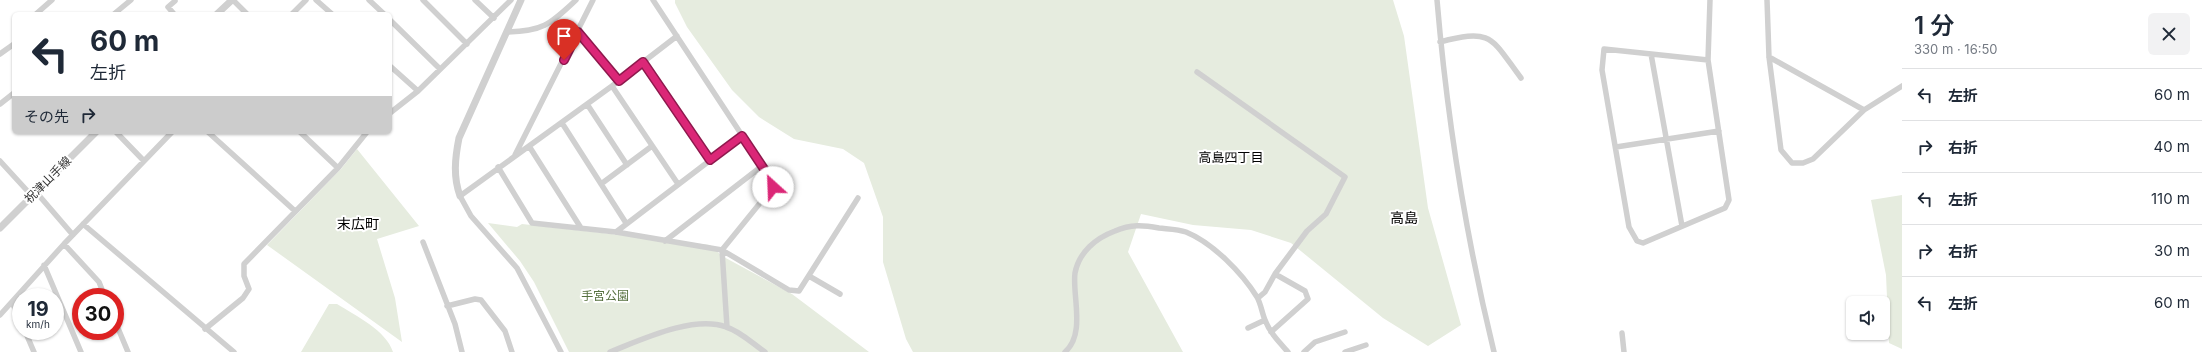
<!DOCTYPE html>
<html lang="ja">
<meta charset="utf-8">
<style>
:root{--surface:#fff;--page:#f2f2f3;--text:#1f2937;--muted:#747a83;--line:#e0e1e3}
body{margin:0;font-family:Inter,"Noto Sans JP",sans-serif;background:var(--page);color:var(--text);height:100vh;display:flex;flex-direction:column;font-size:15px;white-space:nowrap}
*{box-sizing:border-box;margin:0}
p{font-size:13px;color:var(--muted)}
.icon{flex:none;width:22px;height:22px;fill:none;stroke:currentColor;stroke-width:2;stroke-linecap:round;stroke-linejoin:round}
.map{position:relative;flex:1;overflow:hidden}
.sheet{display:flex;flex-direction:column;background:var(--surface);width:300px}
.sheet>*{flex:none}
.hud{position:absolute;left:12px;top:12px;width:380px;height:122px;border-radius:6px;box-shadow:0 1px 3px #0004;background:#fff;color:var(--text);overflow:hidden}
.fabs{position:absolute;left:1846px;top:296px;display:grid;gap:8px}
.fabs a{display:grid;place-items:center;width:44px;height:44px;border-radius:6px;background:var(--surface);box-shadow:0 1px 3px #0004;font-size:20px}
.speed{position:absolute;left:12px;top:288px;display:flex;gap:8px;font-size:20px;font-weight:700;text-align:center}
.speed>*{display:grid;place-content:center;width:52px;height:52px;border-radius:50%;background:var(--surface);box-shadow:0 1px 3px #0004;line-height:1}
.speed small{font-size:10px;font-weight:400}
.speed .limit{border:6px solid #d22;background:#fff;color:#111}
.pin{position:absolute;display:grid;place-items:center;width:34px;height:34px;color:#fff;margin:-41px -17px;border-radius:50% 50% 50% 0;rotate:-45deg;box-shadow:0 0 4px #0007}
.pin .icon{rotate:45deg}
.me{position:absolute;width:44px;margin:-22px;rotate:335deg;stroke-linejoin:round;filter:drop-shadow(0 0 3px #0008)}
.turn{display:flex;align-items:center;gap:14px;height:84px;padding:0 12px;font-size:18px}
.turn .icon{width:52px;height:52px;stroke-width:2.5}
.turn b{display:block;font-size:28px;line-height:34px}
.then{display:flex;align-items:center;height:38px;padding:0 12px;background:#0003;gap:8px;font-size:15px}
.round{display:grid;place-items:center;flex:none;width:42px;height:42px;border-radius:6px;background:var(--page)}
.overview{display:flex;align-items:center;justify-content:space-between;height:68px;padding:0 12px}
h1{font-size:24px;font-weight:600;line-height:30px}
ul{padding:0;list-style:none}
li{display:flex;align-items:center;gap:12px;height:52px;padding:0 12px;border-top:1px solid var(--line)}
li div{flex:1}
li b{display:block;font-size:15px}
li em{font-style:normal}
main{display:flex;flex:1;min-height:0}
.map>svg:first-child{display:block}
.green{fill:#e6ecdf}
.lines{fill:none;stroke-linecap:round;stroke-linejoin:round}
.minor{stroke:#d0d0d0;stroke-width:5.5}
.tertiary{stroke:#d0d0d0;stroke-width:7}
.route-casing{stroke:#8e194d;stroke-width:10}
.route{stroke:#db2777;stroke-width:7}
.labels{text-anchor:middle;stroke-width:4;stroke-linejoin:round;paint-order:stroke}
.street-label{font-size:12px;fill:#333;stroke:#fff}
.park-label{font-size:12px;fill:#56703f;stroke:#fff}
.neighbourhood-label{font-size:13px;fill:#000;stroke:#fff}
.quarter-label{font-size:14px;fill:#000;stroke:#fff}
</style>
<main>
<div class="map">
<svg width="1902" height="352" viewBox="0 0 1902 352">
<rect width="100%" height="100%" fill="#fff"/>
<!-- green -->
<path class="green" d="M675 0H1393L1404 36 1428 208 1461 325 1428 346 1383 318 1291 243 1251 230 1193 225 1141 214 1128 252 1183 352H913L906 339 883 262V217L864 163 843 149 794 139 759 117 732 90 687 27 675 3Z
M357 149 419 226 377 239 395 298 402 342 267 245 341 169Z
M1902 195V349L1889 343 1886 275 1871 200Z
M488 223 517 227 522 224 710 245 722 256 792 294 869 352H569L534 282 520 261Z
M329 304H337C356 316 386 330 393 352H301Z"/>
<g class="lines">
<!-- minor -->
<path class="minor" d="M233 0 247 14
M316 0 332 14
M369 0 384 14
M423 0 467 44
M475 0 494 18
M653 0 772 181 773 187 722 250 727 327
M1437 0C1447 118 1466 237 1494 352
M1767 0 1769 57 1781 150 1792 163H1803L1813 159 1864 110 1902 86
M36 14 52 0
M114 14 131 0
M174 14 168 7 175 1
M292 14 306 0
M390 20 440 69
M507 32C544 31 550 24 576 0
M578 33 619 81
M1440 42C1493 28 1491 38 1521 78
M0 54 14 44
M1651 54 1682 226
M1769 57 1864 110
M1708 60 1604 49 1602 70 1629 227 1637 241 1643 243 1725 208 1729 200 1708 60 1710 0
M643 62 710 160
M390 66 418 91
M1197 72 1345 177 1326 214 1307 231 1275 274 1265 292 1258 298
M612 86 678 184
M0 104 14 93
M587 104 627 165
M390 113 418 91 511 0
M562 123 626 223
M116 132 144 161
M208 132 295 211
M300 132 338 168
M529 146 581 228
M1616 147 1719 131
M515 155 593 0
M0 161 32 196
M498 167 532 223 616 232 722 250 789 290 799 291 858 198
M601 184 652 146
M36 192 73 235
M83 224 234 352
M616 232 742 136
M665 241 762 166
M423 242 455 324 462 352
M64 244 99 282 105 297
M44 265 81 352
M809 276 840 294
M12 302 21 322
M447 306 475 299 481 300 505 331 512 352
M0 315 64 244 172 132
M115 321 128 352
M1248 328 1265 320
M205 329 243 298 249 289 244 276V264L338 168 367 132
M25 331 34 352
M1271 332 1308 299 1305 291 1275 274
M1622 333 1624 352
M561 352 517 268 471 216 460 196 612 86 677 36
M610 352C641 340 693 315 726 327 740 331 753 344 765 352
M1065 352C1086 334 1072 295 1075 273 1079 252 1096 238 1115 231 1131 224 1143 225 1159 228 1168 229 1178 229 1186 232 1213 243 1242 273 1257 297 1261 304 1262 313 1265 320 1270 333 1279 342 1288 352
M1304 352 1315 342 1345 332
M1345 352 1366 345"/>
<!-- tertiary -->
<path class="tertiary" d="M217 14 232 0
M460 196C453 177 455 158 459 138L521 0
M0 228 96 132"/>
</g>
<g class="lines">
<defs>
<path id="route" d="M564 60 578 32 619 81 643 62 710 160 742 136 772 181 773 187"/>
</defs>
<!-- route casing -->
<use href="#route" class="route-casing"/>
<!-- route -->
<use href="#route" class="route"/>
</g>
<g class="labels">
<!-- street labels -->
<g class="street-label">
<text transform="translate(48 180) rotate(-45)" y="4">祝津山手線</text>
</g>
<!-- park labels -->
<g class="park-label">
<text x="605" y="300">手宮公園</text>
</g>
<!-- neighbourhood labels -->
<g class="neighbourhood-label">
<text x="1231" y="162">高島四丁目</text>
</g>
<!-- quarter labels -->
<g class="quarter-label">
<text x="1404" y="223">高島</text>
<text x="358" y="229">末広町</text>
</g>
</g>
</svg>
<div class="fabs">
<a><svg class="icon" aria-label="sound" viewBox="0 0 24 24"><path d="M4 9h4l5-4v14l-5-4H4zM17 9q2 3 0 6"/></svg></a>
</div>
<div class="speed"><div>19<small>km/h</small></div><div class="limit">30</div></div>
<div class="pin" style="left:564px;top:60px;background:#d93025"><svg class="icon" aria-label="arrive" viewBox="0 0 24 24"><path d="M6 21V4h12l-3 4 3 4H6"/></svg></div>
<svg class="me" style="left:773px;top:187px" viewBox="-20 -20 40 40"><circle r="19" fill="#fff"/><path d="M0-13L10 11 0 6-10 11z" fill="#db2777"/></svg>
<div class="hud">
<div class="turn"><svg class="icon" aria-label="left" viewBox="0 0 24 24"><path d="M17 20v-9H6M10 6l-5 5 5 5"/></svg><div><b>60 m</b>左折</div></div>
<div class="then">その先<svg class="icon" aria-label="right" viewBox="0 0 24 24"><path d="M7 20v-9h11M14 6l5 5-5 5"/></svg></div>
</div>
</div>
<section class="sheet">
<div class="overview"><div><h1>1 分</h1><p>330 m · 16:50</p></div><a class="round"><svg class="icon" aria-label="close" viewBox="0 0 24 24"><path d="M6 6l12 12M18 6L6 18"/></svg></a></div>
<ul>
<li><svg class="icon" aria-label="left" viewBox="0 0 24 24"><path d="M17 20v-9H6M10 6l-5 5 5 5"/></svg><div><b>左折</b></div><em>60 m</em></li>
<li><svg class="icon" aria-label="right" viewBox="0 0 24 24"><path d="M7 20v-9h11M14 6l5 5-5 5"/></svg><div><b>右折</b></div><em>40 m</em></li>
<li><svg class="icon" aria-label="left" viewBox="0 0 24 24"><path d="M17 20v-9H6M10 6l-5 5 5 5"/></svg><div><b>左折</b></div><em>110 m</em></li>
<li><svg class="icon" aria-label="right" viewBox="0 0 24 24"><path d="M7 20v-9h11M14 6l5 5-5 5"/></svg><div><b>右折</b></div><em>30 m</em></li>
<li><svg class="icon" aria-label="left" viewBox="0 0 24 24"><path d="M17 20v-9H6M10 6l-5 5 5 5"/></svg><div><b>左折</b></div><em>60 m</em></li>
</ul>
</section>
</main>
